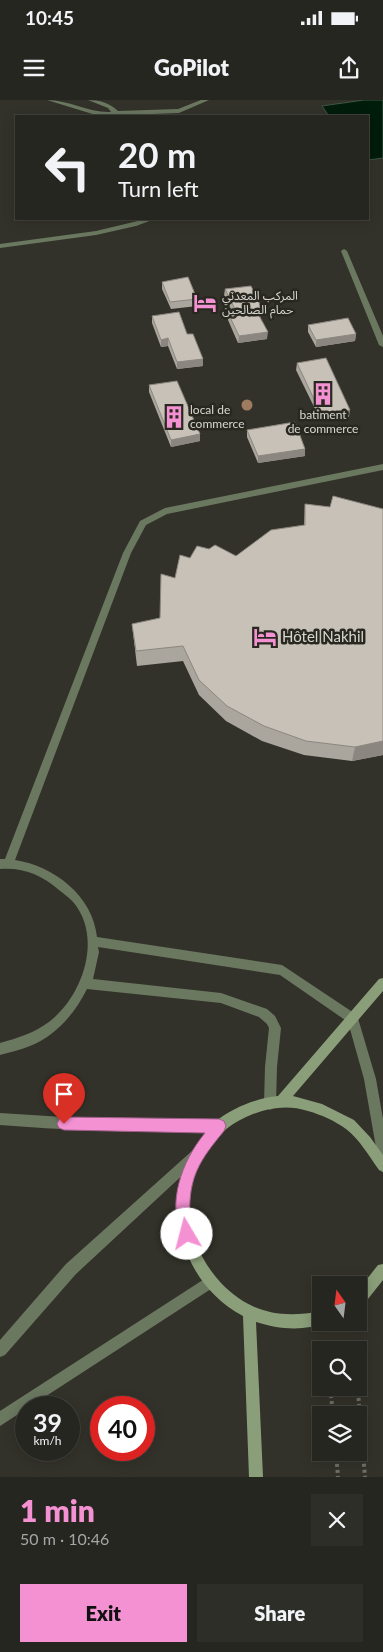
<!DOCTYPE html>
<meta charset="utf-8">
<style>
:root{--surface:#262620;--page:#2e2e29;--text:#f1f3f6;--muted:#a4a5a5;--line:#42433e;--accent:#f491d3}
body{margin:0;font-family:Lato,"Noto Sans Arabic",sans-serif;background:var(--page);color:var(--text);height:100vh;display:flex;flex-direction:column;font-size:19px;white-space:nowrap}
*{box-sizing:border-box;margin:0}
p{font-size:16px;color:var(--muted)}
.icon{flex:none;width:28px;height:28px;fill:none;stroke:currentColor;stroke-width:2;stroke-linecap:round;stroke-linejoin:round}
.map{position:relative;height:1377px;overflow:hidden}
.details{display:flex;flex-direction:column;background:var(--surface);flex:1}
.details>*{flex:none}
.hud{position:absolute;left:15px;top:15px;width:354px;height:105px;border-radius:0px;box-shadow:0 2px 12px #0003,0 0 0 1px var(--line);background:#262620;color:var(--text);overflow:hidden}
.needle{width:32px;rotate:346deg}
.tools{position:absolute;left:312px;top:1176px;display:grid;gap:10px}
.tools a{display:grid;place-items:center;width:55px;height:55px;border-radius:0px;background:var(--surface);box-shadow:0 2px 12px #0003,0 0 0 1px var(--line);font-size:25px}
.speed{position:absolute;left:15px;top:1296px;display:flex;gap:10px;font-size:25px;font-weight:700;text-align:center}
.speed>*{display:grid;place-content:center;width:65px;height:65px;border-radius:50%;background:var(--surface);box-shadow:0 2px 12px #0003,0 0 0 1px var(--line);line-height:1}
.speed small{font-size:12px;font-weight:400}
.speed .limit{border:8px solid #d22;background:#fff;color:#111}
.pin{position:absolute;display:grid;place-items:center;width:42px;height:42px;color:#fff;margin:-51px -21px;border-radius:50% 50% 50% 0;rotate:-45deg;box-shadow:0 0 5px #0007}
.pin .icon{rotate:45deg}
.me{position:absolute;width:55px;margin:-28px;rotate:352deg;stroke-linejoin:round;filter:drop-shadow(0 0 4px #0008)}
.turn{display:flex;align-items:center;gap:18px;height:105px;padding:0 20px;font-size:22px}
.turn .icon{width:65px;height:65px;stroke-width:2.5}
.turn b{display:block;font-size:35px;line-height:42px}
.round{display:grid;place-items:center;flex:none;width:52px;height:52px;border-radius:0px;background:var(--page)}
.overview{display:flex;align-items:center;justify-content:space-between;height:85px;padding:0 20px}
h1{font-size:30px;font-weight:800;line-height:38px;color:var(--accent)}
.cta{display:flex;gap:10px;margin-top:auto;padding:10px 20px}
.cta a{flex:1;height:58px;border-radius:0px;background:var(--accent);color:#111;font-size:20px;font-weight:800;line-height:58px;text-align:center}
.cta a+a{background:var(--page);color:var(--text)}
.status{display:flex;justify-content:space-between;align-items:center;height:35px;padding:0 25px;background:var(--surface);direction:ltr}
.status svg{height:14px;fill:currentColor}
header{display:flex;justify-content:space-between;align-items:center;height:65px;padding:0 20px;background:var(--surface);font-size:22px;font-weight:800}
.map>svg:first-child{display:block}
.water{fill:#001c0b;stroke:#405446}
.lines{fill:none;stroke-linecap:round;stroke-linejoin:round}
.path{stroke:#707069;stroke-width:4;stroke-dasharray:3 3;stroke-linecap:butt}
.lane{fill:#6b7860;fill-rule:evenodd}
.street{fill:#6b7860;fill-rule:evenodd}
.secondary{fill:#8a9f79;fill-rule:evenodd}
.tree{fill:#9f7c60}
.wall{fill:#aba69d}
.shaded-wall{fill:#8b8780}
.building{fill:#c7c1b7;stroke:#8b8780}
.route{fill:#f491d3;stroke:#9f5e89}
.labels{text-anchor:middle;stroke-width:5;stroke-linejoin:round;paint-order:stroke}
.far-poi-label{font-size:12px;fill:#d7d7d1;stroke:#292820;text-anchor:start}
.poi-label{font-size:15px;fill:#d7d7d1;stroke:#292820;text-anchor:start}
</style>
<div class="status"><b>10:45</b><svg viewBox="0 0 49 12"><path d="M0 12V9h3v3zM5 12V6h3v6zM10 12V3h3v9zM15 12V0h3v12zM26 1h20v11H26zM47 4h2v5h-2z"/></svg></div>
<header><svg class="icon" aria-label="menu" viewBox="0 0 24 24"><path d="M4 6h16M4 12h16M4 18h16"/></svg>GoPilot<svg class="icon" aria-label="share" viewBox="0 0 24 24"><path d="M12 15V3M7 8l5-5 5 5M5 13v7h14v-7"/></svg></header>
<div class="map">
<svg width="383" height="1377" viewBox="0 0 383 1377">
<rect width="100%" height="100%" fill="#33322a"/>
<!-- water -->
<path class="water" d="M364 0H383V58L368 60V16H329L322 6Z"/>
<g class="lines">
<!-- path -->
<path class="path" d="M358 1292 365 1377
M331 1295 333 1315
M336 1352 338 1377"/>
<!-- lane -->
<path class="lane" d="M47 0C69 0 89 13 111 12L108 8 88 0C99 0 110 3 118 11L178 9 201 0H209L179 13 99 16Z
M146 119H155L136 126 96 135 0 148V144L96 131Z
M344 149 347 151 383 236V247L379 245 341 151Z
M383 364V370L167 414 146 425 131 453 15 760C54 766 93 796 97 837L282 865 357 915 376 979 383 1019V1059L379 1057 377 1053 364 979 348 922 280 875 98 847 99 852 93 879 221 893 267 909 275 916 281 928 277 967 276 1004 274 1008 270 1010 266 1008 264 1004 265 967 269 928 267 924 259 917 221 903 87 889C75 913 56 936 30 946 20 950 10 952 0 955V943C18 938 34 933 49 922 82 897 103 839 74 803 70 798 64 794 59 790 42 775 23 767 0 769V759H5L123 453 140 421 165 408Z"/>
<!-- street -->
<path class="street" d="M0 1013 110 1020H219L223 1022 225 1026 223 1030 219 1032C146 1033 73 1031 0 1025Z
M197 1048 201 1050 203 1054 201 1058 76 1174 5 1255 0 1257V1240L66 1164 193 1050Z
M209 1176 214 1177 215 1182 214 1187 0 1326V1311Z"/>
<!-- secondary -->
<path class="secondary" d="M383 878V891L293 996 322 1004 354 1020 370 1037 383 1055V1072L379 1070C369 1056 360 1040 346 1029 335 1021 322 1015 308 1011 289 1005 272 1007 253 1014 232 1022 219 1033 207 1051 179 1094 186 1145 221 1183 250 1213 281 1219 321 1211V1222H326C304 1232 278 1229 256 1222L263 1377H249L243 1216C182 1184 158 1103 197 1046 202 1038 207 1028 215 1022 232 1008 257 998 278 996L379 879Z
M383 1164V1180L364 1204 359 1205V1189L378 1165Z"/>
</g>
<!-- trees -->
<circle class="tree" cx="247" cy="305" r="5.5"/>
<!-- wall -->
<path class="wall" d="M162 182 197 199V206L171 209 162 189Z
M225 189 262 209V216L260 217 267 239 238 243 228 220V213H233L224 196Z
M152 216 187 234 203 266 177 269 168 246 161 247 152 223Z
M308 225 356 234 355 241 316 247 308 232Z
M297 263 349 317 321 321 296 270Z
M149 285 200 334V341L171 347 149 292Z
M247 330 305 356 258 363 247 337Z
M305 404 330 407 383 409V655L352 661 304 655 262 641 226 621 199 595 183 561 137 566 132 524 160 518 175 478 190 458 209 449 236 456 304 425Z"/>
<!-- shaded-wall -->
<path class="shaded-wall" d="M268 232 267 239 238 243 239 236Z
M356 234 355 241 316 247V240Z
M168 238V246L161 247V240Z
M203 259V266L177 269V262Z
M350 310 349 317 321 321V314Z
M200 334V341L171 347V340Z
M305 349V356L258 363V356Z
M383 641V655L352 661 355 647Z"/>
<!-- building -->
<path class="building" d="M188 177 197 199 170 202 162 182Z
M251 186 262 209 256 210 268 232 239 236 228 213H237L225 189Z
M179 212 187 234H193L203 259 177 262 168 238 161 240 152 216Z
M348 218 356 234 316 240 308 225Z
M326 258 350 310 321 314 297 263Z
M177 281 200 334 171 340 149 285Z
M295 322 305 349 258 356 247 330Z
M333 396 383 409V641L355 647 306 641 264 626 227 606 199 580 183 546 136 551 132 524 160 518 161 474 175 478 180 455 190 458 197 446 209 449 215 445 236 456 271 430 305 425V404L330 407Z"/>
<!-- route -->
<path class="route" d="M64 1017 219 1019 224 1021 226 1026 224 1031C200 1060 188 1077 190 1117 191 1125 195 1131 192 1139L187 1142 182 1139C167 1103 181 1062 205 1033L64 1030 59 1028 57 1024 59 1019Z"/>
<!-- icons -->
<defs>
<symbol id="hotel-bare" viewBox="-9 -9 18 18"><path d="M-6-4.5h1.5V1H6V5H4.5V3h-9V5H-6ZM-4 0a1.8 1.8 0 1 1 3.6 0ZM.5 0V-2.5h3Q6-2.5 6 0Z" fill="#f491d3" stroke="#292820" stroke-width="2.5" paint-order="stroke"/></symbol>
<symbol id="building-bare" viewBox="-9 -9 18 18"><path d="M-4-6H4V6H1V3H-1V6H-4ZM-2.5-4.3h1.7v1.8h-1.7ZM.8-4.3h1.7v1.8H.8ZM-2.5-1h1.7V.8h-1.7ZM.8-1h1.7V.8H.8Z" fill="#f491d3" stroke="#292820" stroke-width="2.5" paint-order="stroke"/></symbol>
</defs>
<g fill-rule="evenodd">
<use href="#hotel-bare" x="189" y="187" width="32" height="32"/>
<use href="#building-bare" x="307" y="278" width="32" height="32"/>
<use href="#building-bare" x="158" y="301" width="32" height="32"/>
<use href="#hotel-bare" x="249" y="521" width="32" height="32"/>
</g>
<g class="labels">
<!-- far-poi labels -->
<g class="far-poi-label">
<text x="222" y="200">المركب المعدني<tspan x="222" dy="14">حمام الصالحين</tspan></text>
<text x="190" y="314">local de<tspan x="190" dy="14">commerce</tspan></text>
<text x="323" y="319" text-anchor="middle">batiment<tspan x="323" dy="14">de commerce</tspan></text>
</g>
<!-- poi labels -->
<g class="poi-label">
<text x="282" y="542">Hôtel Nakhil</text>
</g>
</g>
</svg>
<div class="tools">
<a><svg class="needle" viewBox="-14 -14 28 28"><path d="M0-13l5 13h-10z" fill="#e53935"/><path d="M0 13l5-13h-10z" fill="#a4a5a5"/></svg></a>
<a><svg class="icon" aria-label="search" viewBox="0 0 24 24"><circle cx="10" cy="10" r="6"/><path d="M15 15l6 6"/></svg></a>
<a><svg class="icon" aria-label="layers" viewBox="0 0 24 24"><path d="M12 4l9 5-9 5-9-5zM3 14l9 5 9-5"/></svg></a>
</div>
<div class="speed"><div>39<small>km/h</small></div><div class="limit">40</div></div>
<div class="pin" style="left:64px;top:1024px;background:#d93025"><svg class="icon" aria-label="arrive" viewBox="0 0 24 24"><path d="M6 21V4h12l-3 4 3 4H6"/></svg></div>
<svg class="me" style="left:187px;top:1134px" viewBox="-20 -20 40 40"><circle r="19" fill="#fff"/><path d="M0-13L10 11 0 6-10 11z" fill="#f491d3"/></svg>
<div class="hud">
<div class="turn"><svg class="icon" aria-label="left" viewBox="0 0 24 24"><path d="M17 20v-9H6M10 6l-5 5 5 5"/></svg><div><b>20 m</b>Turn left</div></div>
</div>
</div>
<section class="details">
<div class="overview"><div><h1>1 min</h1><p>50 m · 10:46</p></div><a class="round"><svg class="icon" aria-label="close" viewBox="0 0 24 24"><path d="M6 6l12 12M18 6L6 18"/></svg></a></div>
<div class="cta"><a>Exit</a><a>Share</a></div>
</section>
